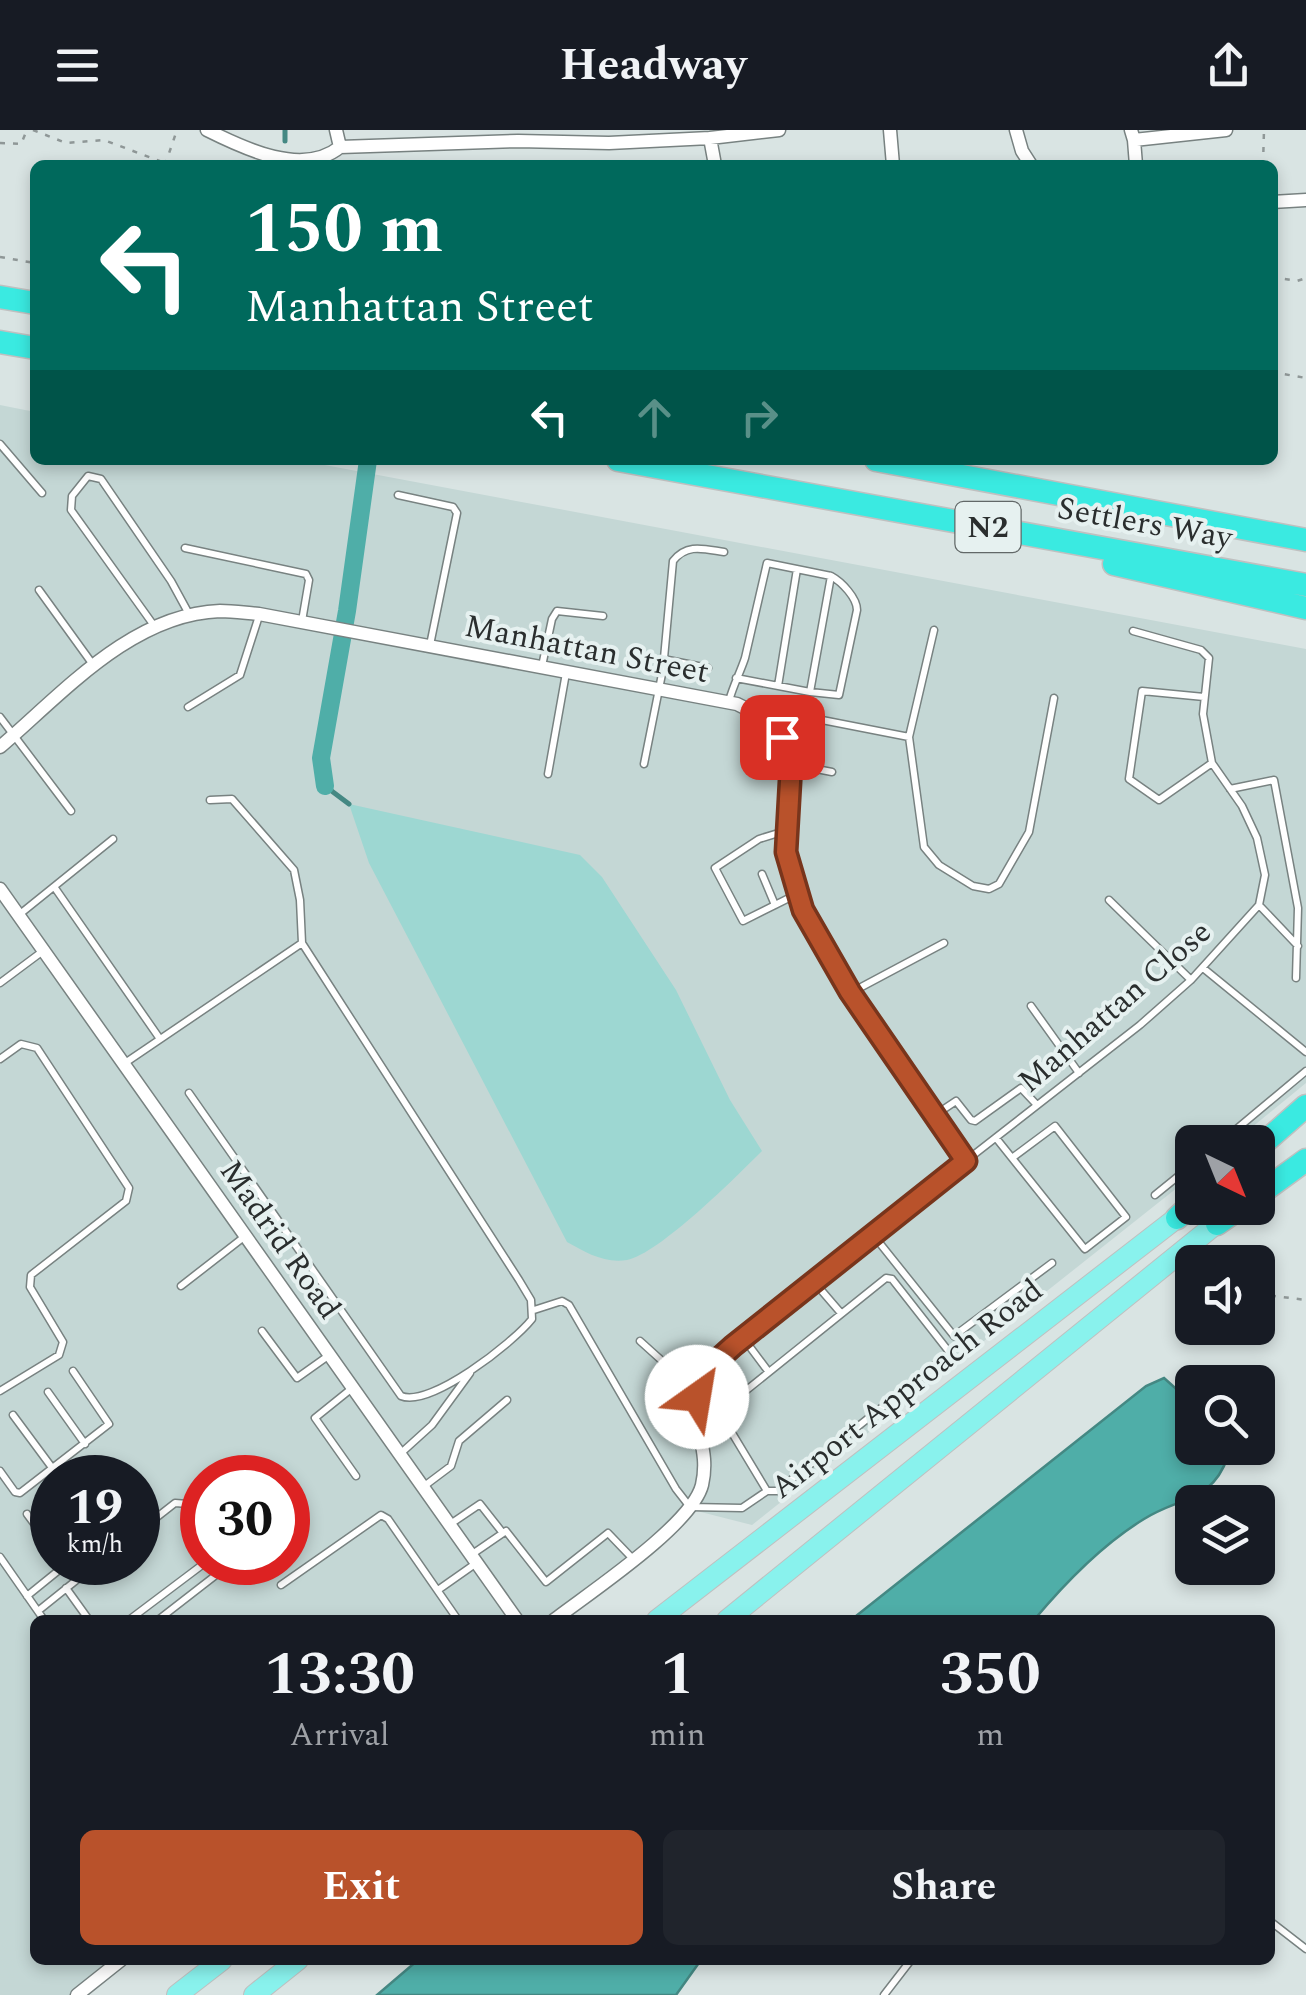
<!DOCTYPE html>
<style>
:root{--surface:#171b24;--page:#20242c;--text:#f1f3f6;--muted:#9ea1a6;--accent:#b9522b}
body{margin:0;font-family:Spectral,serif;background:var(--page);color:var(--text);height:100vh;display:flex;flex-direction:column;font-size:38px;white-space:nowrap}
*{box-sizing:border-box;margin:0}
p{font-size:32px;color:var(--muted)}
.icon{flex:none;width:55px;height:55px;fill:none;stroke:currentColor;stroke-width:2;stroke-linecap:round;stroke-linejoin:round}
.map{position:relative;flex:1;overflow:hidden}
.sheet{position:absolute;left:30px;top:1485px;width:1245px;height:350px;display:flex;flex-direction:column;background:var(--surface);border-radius:15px;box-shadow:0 5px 15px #0003}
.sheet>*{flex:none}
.banner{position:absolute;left:30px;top:30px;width:1248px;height:305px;border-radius:15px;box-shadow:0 5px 15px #0003;background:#00695c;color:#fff;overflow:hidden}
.needle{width:65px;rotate:137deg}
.tools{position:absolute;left:1175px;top:995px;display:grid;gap:20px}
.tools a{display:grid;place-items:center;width:100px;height:100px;border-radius:15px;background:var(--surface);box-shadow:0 5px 15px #0003;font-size:50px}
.speed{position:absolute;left:30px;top:1325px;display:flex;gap:20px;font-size:50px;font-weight:700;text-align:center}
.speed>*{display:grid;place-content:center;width:130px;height:130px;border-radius:50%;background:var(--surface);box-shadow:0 5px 15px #0003;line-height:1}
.speed small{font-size:25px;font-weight:400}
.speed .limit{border:15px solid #d22;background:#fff;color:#111}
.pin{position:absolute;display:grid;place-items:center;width:85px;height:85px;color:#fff;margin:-42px;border-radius:20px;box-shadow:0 5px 15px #0006}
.me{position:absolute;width:110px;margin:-55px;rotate:32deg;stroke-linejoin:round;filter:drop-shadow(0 0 8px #0008)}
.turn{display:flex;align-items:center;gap:35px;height:210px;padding:0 50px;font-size:45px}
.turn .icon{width:130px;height:130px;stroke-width:2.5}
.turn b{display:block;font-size:70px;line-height:85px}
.lanes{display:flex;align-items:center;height:95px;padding:0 50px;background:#0003;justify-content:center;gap:50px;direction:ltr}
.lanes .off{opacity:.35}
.eta{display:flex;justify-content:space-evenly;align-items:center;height:170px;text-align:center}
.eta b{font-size:60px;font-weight:700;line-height:70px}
.action{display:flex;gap:20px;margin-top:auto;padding:20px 50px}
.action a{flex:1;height:115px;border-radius:15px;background:var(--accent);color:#fff;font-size:40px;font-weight:700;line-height:115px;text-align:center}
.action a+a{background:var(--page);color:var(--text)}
header{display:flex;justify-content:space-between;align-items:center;height:130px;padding:0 50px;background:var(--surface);font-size:45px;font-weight:700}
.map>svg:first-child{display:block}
.built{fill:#c4d7d5;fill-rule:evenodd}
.green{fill:#9dd7d2}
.water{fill:#4faea8;stroke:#448883;stroke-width:2.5}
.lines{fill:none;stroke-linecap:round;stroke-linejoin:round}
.stream{stroke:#448883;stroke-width:5}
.canal{stroke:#4faea8;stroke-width:18}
.service-casing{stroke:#788281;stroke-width:9}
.minor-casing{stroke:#788281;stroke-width:15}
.primary-casing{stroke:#bfc0c0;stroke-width:22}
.motorway-casing{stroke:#bfc0c0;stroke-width:25}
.path{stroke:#8f9797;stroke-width:2.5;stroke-dasharray:5 8;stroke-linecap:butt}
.service{stroke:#fff;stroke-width:6}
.minor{stroke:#fff;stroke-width:12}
.primary{stroke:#89f2ed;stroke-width:20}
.motorway{stroke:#3aeae1;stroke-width:22}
.route-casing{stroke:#78351c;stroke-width:25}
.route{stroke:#b9522b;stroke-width:18}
.labels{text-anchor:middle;stroke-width:8;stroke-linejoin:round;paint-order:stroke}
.shield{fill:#e6f1f0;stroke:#626868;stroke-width:2.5}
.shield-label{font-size:30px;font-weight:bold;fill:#2a2e2e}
.street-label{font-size:32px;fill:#2a2e2e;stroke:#e6f1f0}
</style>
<header><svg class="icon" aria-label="menu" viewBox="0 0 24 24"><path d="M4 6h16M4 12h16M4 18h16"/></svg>Headway<svg class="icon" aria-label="share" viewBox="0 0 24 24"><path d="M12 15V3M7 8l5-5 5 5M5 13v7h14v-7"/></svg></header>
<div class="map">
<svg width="1306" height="1865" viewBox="0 0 1306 1865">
<rect width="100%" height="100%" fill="#d9e4e3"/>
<!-- built -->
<path class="built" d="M0 275 35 282V330H298L1306 519V953L1234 1012H1192V1046L752 1395 689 1379 550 1490H35V1830H118L73 1865H0ZM52 1348H138V1432H52ZM202 1348H288V1432H202Z"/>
<!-- green -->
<path class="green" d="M349 674 580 725 602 747 676 860 730 970 762 1021C737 1046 659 1124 627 1130 605 1134 585 1122 567 1112L369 733Z"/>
<!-- water -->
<path class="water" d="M1164 1248 1192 1273V1318H1224L1228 1326C1212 1373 1180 1366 1144 1389 1103 1414 1065 1453 1034 1490H851L1146 1256Z
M418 1830H701L676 1865H377Z"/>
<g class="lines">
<!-- stream -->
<path class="stream" d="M285 0V11
M325 656 349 674"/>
<!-- canal -->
<path class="canal" d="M325 656 321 628 347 481 368 330"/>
<defs>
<path id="service" d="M0 314 42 363
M398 365 453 377 457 383 430 515
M185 418 306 444 309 450 302 491
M39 460 94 536
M155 497 71 380 72 366 88 346 101 349 171 451 189 484
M934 500 909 607 924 717 939 735 973 756 989 759 999 754 1029 702 1054 568
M663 529 708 538
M542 536 552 489 557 481 603 486
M778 556 797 439
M810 562 839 565 857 480C857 468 842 452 831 446
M1204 567 1142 561 1129 649 1159 670 1212 633
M729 571C733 556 740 543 745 528L767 433 831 446 810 562 736 548
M188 577 240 545 259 486
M764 586 822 590 909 607
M0 587 71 681
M644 634 663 539 673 431C687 413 704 419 724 422
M791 634 832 642
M548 644 566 543
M1230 659 1274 650 1298 778 1296 848
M210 670 232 669 294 740 300 770 302 813
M785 701 759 709 715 738 743 791 797 764
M762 744 775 775
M55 758 160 909
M1109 770 1191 850
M1259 775 1298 816
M20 784 113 709
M1203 838 1306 922
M0 853 43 821
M852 862 944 813
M1031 876 1079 943
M0 929 21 914 37 918 129 1058 126 1071 31 1145 30 1157 63 1212 59 1225 0 1261
M125 933 302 813 519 1150 531 1170 532 1189C513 1213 430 1278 401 1266L189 963
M935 985 956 971 971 990 975 991 1021 958 1037 975
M996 1008 1084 1118 1085 1119 1126 1087 1055 996 1012 1028
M1221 1012 1306 941
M967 1030 1140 895 1191 850 1259 775 1265 745 1257 708 1242 676 1212 633 1203 584 1209 528 1201 520 1133 501
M1155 1065 1192 1035
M874 1106 954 1206 1052 1133
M886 1148 892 1149 950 1223 777 1361H767L726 1293 728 1275Z
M815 1153 840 1182
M181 1156 244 1107
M534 1180 562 1171 569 1175 676 1359 690 1377 742 1378 767 1361
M262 1201 297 1248 328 1226
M744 1209 768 1241
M640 1211 680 1247 699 1259
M351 1259 315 1288 356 1346
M48 1262 85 1314
M13 1285 53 1339
M400 1324 432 1295 470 1243
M0 1341 15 1362 20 1363 109 1294 73 1241
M423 1357 451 1336 459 1311 507 1270
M27 1384 52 1418
M449 1395 480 1374 502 1402
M138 1402 175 1373 188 1374 202 1393
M471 1425 506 1401 546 1452 608 1403 633 1429
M0 1427 44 1490
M281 1455 381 1385 388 1389 458 1490
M66 1458 89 1490
M438 1460 475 1434
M27 1466 69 1432
M38 1481 99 1432
M129 1490 206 1432
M158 1490 216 1445
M1270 1791 1306 1819
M884 1865 911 1830"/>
<path id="minor" d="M207 0C245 19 303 47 340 17
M336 0 340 17 518 11 609 13 710 8 779 0
M890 0 893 35
M1016 0 1022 21 1031 35
M1131 0 1134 10 1226 0
M710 8 715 35
M1134 10 1136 35
M1272 72 1306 70
M0 617C63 563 132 484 220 481 233 481 246 483 259 484L737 574C824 615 774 656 786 723 800 798 851 863 892 924 917 960 940 997 966 1031L712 1235C678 1289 713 1307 702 1355 692 1395 589 1463 554 1490
M0 759 517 1490
M77 1865 121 1830"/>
<path id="primary" d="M657 1490 1187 1080
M727 1490 1227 1085
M177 1865 222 1830
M254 1865 298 1830"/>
<path id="motorway" d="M0 167 35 173
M0 212 35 218
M618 330 1306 455
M876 330 1306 410
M1114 434 1306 478
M1258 1018 1306 976
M1258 1065 1306 1030
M1177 1088 1192 1074
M1217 1094 1240 1078"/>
</defs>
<!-- service casing -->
<use href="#service" class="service-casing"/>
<!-- minor casing -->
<use href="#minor" class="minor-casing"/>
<!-- primary casing -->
<use href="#primary" class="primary-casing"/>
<!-- motorway casing -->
<use href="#motorway" class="motorway-casing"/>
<!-- path -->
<path class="path" d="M33 0 66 13 104 10 170 35
M0 13 21 14 27 0
M165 35 177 0
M1263 35 1264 0
M0 127 35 133
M1272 147 1297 151 1306 148
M1272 242 1306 248
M1181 1148 1192 1155
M1258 1164 1306 1170"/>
<!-- service -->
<use href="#service" class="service"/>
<!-- minor -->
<use href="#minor" class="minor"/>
<!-- primary -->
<use href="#primary" class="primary"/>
<!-- motorway -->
<use href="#motorway" class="motorway"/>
</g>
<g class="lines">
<defs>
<path id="route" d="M697 1267 712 1235 733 1216 966 1031 850 862 803 780 786 722 791 634 782 607"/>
</defs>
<!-- route casing -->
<use href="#route" class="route-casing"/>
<!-- route -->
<use href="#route" class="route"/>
</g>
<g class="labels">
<!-- shield labels -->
<rect class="shield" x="955.5" y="372" width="65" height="50" rx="8"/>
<g class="shield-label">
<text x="988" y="407">N2</text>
</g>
<!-- street labels -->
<g class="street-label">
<text transform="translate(1145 392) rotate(10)" y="11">Settlers Way</text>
<text transform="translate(587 518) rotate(11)" y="11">Manhattan Street</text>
<text transform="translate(1114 876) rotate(-41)" y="11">Manhattan Close</text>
<text transform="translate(281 1109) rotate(55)" y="11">Madrid Road</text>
<text transform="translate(906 1258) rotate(-38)" y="11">Airport Approach Road</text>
</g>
</g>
</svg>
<div class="tools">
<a><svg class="needle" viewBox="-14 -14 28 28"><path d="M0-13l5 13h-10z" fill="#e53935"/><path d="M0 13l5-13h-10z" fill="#9ea1a6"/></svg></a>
<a><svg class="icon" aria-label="sound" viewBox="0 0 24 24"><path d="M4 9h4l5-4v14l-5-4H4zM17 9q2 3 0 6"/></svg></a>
<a><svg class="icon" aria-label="search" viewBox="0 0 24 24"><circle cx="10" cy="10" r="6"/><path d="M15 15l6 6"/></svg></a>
<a><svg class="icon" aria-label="layers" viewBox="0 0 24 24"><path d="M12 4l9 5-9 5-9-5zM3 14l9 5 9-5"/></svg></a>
</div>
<div class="speed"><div>19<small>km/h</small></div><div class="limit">30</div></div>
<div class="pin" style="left:782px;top:607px;background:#d93025"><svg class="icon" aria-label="arrive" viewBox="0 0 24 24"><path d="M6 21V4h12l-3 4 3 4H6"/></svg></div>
<svg class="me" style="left:697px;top:1267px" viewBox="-20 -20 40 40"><circle r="19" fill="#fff"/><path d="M0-13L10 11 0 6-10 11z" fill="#b9522b"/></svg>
<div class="banner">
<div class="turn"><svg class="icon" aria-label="left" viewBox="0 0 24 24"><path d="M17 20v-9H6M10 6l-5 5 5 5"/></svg><div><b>150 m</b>Manhattan Street</div></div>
<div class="lanes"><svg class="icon" aria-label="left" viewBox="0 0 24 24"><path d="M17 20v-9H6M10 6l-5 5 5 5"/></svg><svg class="icon off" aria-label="ahead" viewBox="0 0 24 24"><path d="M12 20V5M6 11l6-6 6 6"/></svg><svg class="icon off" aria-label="right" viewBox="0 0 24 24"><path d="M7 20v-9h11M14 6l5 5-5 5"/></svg></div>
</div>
<section class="sheet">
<div class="eta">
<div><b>13:30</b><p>Arrival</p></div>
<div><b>1</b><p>min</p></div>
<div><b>350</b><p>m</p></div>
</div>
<div class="action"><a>Exit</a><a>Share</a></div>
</section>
</div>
